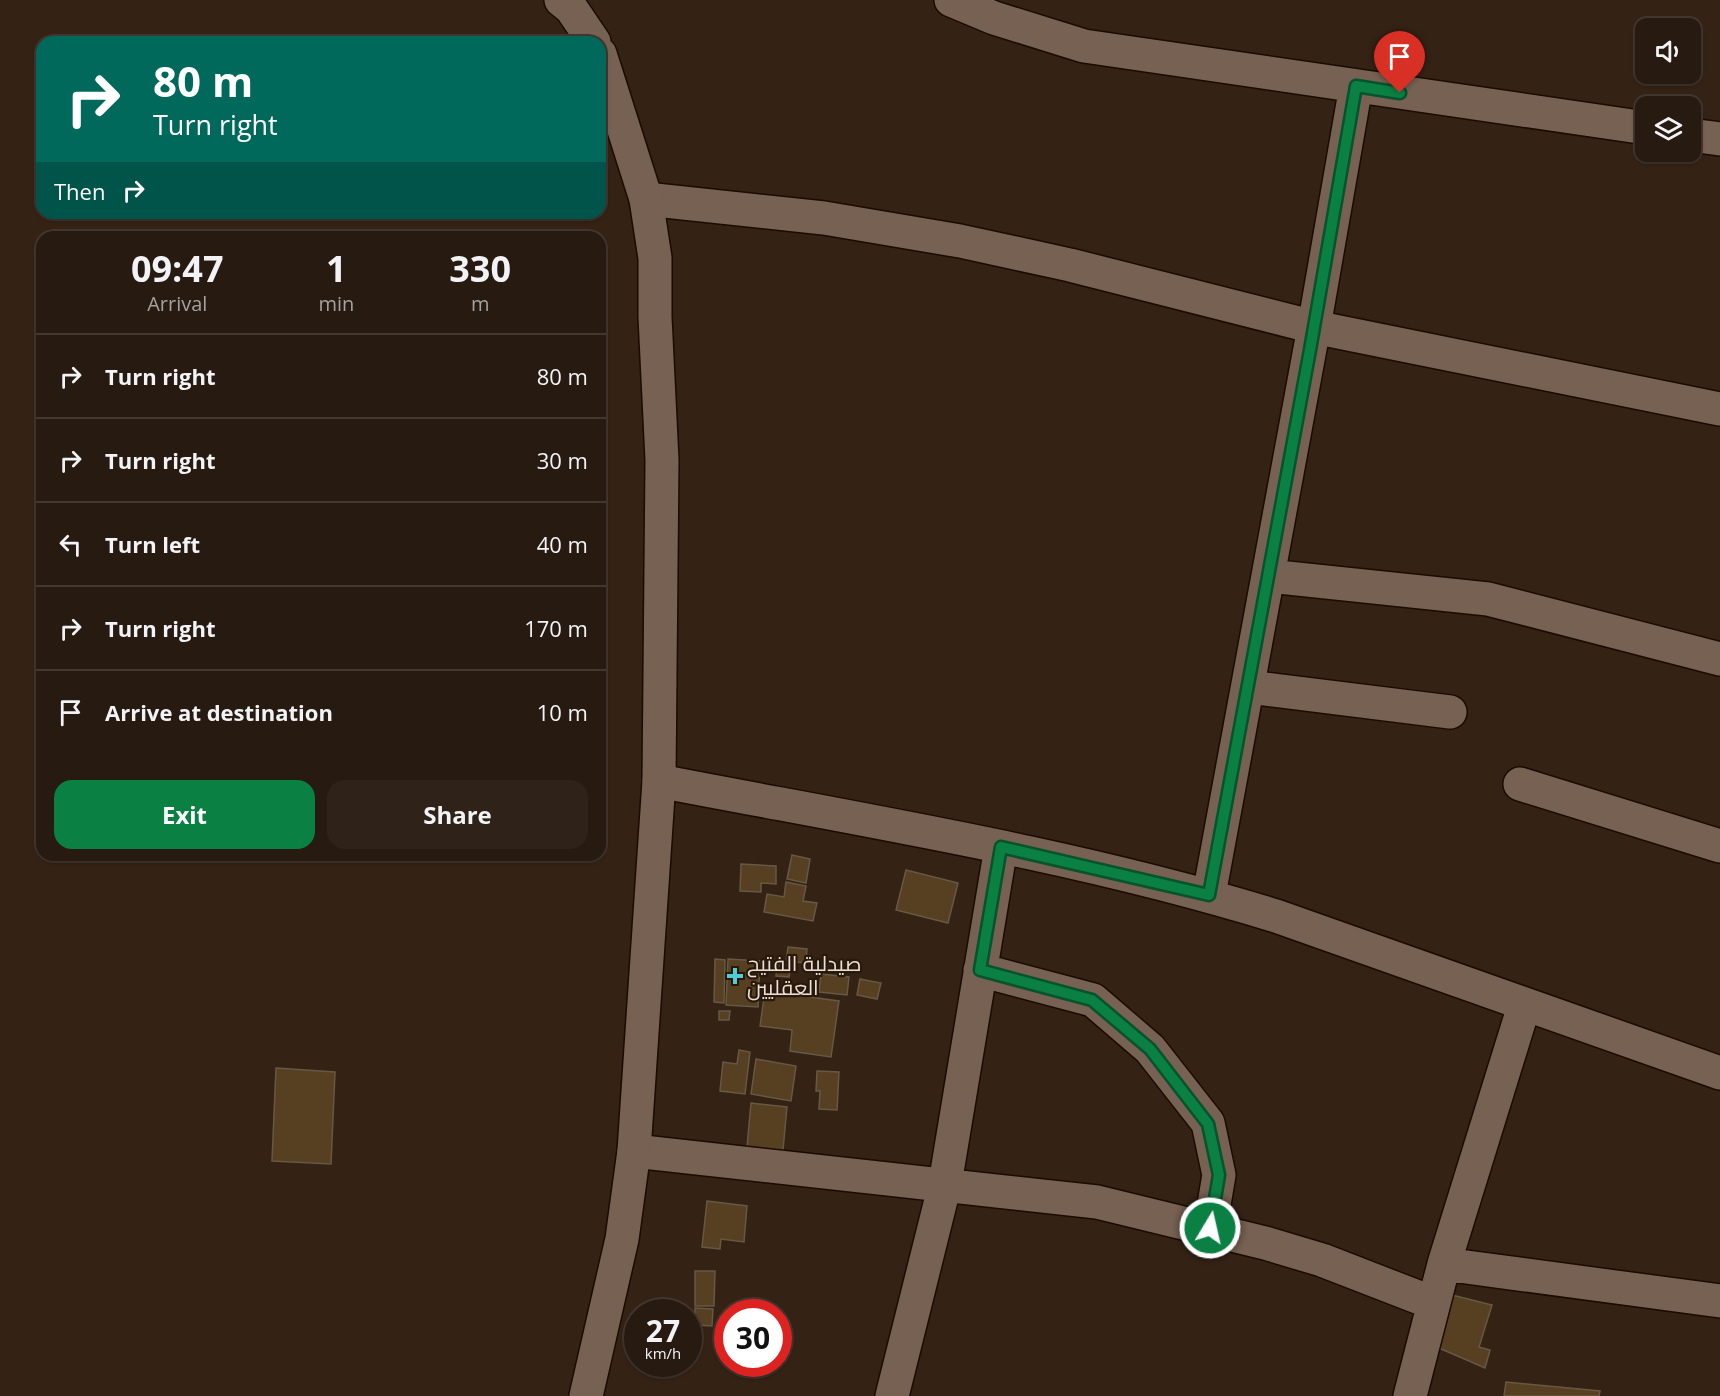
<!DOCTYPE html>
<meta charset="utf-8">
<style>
:root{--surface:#271a10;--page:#2f2319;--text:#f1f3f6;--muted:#a4a19f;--line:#433830;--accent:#0b8043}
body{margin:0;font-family:"Open Sans",Cairo,sans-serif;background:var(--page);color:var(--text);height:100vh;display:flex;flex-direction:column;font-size:22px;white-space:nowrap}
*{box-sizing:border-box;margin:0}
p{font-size:20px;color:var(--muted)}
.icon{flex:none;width:33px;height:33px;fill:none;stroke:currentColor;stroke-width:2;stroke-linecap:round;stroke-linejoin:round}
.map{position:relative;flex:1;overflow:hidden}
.details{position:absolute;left:36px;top:231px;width:570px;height:630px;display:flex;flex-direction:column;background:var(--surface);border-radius:18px;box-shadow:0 2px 4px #0004,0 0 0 2px var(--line)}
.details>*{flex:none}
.guide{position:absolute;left:36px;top:36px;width:570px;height:183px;border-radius:18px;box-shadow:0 2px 4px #0004,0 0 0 2px var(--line);background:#00695c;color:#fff;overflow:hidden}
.buttons{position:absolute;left:1635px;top:18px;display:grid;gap:12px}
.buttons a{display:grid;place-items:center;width:66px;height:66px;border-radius:12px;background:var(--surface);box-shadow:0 2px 4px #0004,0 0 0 2px var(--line);font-size:30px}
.speed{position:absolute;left:624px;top:1299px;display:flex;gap:12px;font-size:30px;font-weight:700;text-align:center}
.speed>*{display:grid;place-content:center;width:78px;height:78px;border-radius:50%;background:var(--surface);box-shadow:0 2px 4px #0004,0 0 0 2px var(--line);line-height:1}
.speed small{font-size:15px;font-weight:400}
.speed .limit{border:9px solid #d22;background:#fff;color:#111}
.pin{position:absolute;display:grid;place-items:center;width:51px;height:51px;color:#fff;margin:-62px -26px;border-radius:50% 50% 50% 0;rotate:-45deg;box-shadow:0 0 6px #0007}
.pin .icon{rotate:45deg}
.me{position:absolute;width:66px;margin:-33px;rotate:9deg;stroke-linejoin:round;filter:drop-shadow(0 0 4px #0008)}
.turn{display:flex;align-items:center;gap:21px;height:126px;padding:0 18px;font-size:27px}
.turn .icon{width:78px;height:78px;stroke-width:2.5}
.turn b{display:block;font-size:42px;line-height:51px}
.then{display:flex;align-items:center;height:57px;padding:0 18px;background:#0003;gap:12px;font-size:22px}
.eta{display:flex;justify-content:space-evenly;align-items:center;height:102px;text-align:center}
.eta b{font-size:36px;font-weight:700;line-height:42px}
.button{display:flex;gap:12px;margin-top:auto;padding:12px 18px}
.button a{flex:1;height:69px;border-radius:18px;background:var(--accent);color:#fff;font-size:24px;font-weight:700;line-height:69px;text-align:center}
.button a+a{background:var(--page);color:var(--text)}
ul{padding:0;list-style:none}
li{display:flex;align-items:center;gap:18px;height:84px;padding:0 18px;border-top:2px solid var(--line)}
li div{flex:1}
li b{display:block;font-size:22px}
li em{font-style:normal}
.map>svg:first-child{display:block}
.building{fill:#574021;stroke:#665844;stroke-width:1.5}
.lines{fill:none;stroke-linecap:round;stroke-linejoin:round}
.street-casing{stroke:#1b0b01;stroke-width:36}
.secondary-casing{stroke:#1b0b01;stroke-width:36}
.street{stroke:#766152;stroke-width:33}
.secondary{stroke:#766152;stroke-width:33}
.route-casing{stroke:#07532c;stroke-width:15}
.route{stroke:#0b8043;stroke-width:10}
.poi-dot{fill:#51ccd4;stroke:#29190b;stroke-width:2}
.labels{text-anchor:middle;stroke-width:4.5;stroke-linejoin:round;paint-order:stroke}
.poi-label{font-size:21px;fill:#eaded6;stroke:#29190b;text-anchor:start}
</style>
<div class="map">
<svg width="1720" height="1396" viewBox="0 0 1720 1396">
<rect width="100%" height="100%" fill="#342215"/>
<!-- building -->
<path class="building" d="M792 855 810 859 806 883 787 879Z
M741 864 776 866V884L761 883V892L740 891Z
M906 870 958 883 948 923 896 910Z
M786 882 806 886 803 901 817 903 813 921 764 912 767 894 784 897Z
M788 947 807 949 806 963 786 961Z
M715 959 725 960 724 1003 714 1002Z
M728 959 760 961 758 1007 726 1005Z
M777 964 791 965 789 977 776 976Z
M821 974 849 977 847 995 819 992Z
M860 979 881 983 877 999 857 995Z
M765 991 839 1001 831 1057 790 1051 792 1030 760 1026Z
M719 1011H730L729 1020H719Z
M739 1050 750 1052 745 1094 720 1091 723 1062 737 1064Z
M756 1059 796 1066 791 1101 751 1094Z
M276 1068 335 1072 331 1164 272 1161Z
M817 1071 839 1072 837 1110 819 1109 820 1091H816Z
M751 1103 787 1107 783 1150 747 1147Z
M707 1201 747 1206 744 1242 721 1239 720 1249 702 1247Z
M695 1271H715L714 1306H695Z
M1440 1292 1492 1305 1479 1347 1490 1350 1485 1368 1425 1342Z
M695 1308 713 1309 712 1326 695 1325Z
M1506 1382 1600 1391 1599 1396H1504Z"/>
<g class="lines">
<defs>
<path id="street" d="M951 0 994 18 1084 46 1646 128
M1690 135 1720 139
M646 199 824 218 960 241 1070 265 1314 327 1720 409
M1268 576 1488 599 1720 659
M1248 687 1450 712
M659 781C866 821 1075 854 1276 916L1720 1073
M1520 784 1720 846
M1209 895 1314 327 1356 86
M980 970 1093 1000 1150 1049 1208 1123 1219 1175 1210 1228
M634 1151 1097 1202 1265 1243 1322 1260 1433 1303
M1444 1264 1720 1301
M892 1396 945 1184 1001 847
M1410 1396 1444 1264 1524 1006"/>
<path id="secondary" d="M561 0 571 8 594 42
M586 1396 622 1239 634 1151 659 781 662 460 655 317V258L646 199 600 54"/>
</defs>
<!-- street casing -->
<use href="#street" class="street-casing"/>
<!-- secondary casing -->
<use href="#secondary" class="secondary-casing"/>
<!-- street -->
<use href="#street" class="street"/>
<!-- secondary -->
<use href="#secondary" class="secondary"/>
</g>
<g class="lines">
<defs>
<path id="route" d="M1210 1228 1219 1175 1208 1124 1150 1049 1092 1000 980 970 1001 847 1209 895 1310 350 1356 86 1400 93"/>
</defs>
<!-- route casing -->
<use href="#route" class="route-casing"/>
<!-- route -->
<use href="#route" class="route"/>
</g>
<!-- markers -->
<path class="poi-dot" d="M732 967h6v6h6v6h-6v6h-6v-6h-6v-6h6z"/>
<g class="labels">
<!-- poi labels -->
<g class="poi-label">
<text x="747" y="971">صيدلية الفتيح<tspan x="747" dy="24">العقليين</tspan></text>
</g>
</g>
</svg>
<div class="buttons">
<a><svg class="icon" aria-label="sound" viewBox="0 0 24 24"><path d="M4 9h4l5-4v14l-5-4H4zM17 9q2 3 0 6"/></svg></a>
<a><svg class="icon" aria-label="layers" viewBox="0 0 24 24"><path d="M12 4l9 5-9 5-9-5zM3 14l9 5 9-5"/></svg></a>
</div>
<div class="speed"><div>27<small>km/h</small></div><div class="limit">30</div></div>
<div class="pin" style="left:1400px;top:93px;background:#d93025"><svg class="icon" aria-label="arrive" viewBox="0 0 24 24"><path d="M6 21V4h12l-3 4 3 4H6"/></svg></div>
<svg class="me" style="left:1210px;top:1228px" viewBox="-20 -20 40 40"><circle r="17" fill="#0b8043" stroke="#fff" stroke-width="3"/><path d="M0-11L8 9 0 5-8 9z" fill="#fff"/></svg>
<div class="guide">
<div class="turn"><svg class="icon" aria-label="right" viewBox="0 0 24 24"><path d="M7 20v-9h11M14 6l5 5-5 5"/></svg><div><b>80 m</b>Turn right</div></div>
<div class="then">Then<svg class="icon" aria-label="right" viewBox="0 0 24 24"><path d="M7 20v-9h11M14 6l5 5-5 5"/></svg></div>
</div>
<section class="details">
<div class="eta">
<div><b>09:47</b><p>Arrival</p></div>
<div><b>1</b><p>min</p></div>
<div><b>330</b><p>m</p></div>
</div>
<ul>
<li><svg class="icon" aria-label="right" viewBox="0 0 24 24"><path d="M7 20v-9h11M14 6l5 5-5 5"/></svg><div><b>Turn right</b></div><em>80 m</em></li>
<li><svg class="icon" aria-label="right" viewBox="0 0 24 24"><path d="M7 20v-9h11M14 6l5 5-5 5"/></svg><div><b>Turn right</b></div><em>30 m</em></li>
<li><svg class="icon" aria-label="left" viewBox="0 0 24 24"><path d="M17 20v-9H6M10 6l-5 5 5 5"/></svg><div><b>Turn left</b></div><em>40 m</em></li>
<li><svg class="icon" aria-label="right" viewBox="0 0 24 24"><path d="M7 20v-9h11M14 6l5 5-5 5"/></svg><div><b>Turn right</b></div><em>170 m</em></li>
<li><svg class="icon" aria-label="arrive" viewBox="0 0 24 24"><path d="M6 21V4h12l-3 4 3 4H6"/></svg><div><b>Arrive at destination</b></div><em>10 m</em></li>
</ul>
<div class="button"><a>Exit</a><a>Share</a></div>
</section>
</div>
